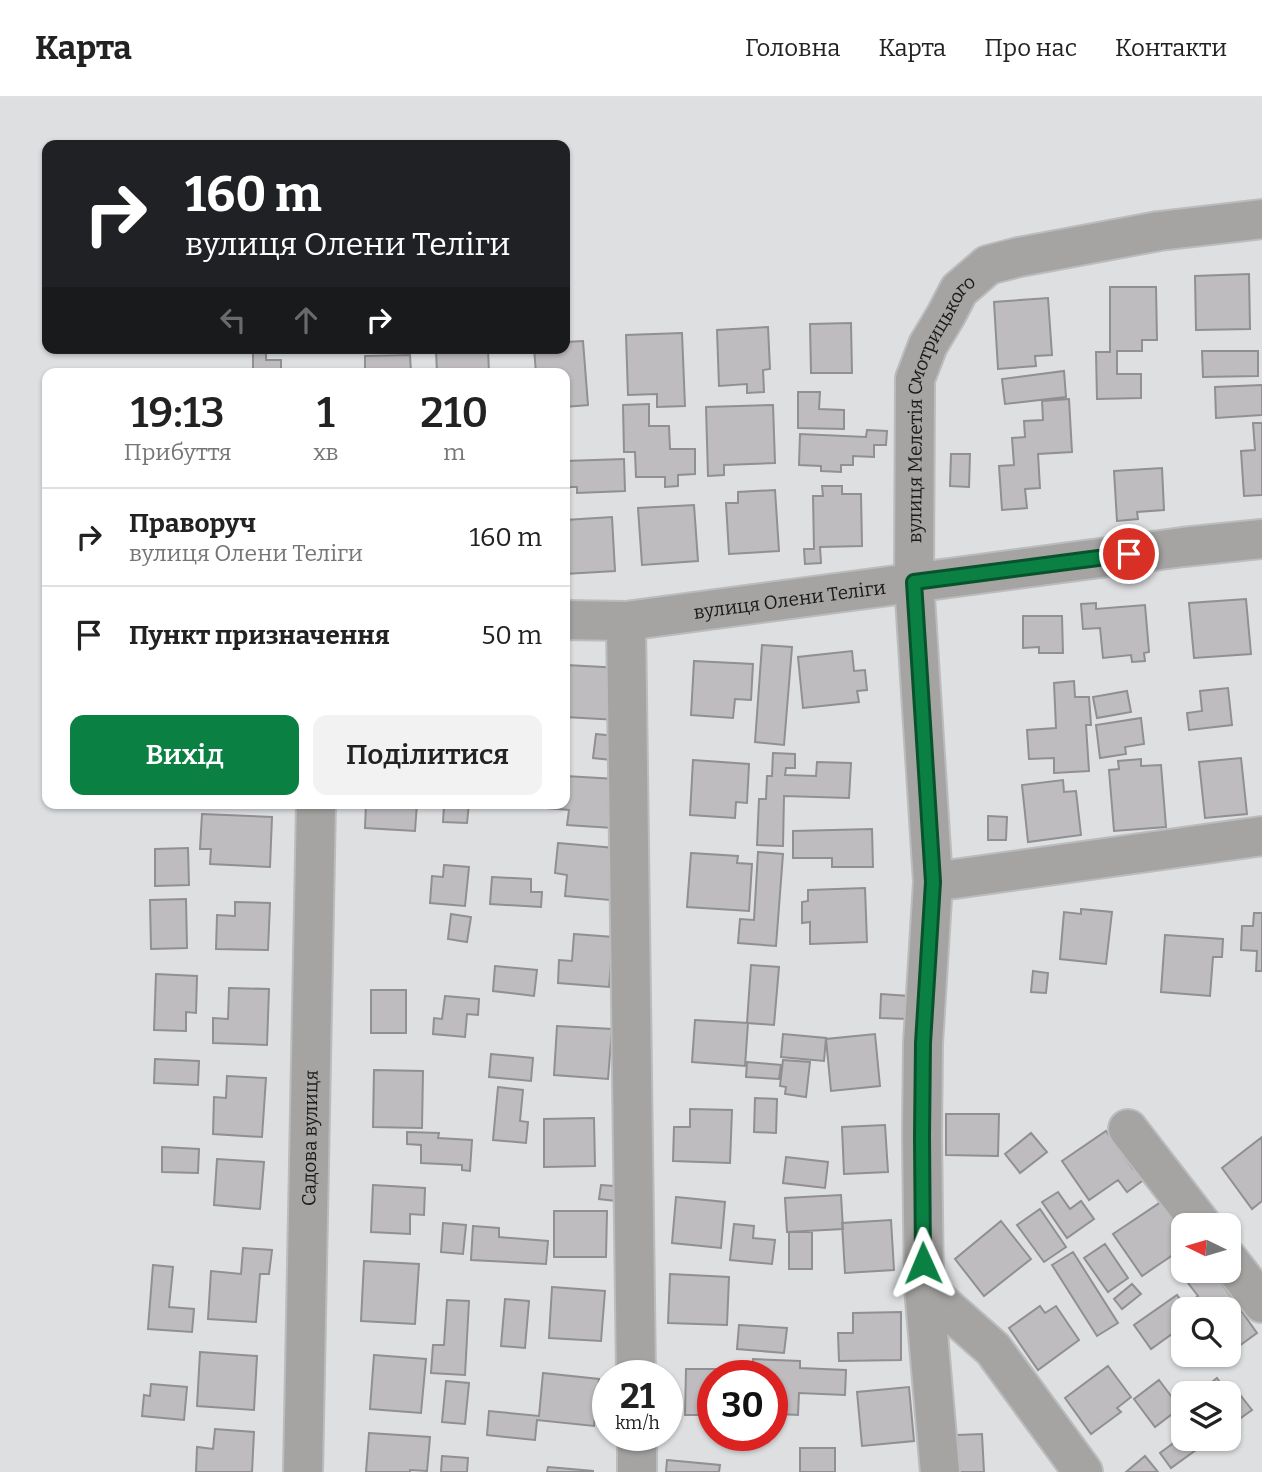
<!DOCTYPE html>
<html lang="uk">
<meta charset="utf-8">
<style>
:root{--surface:#fff;--page:#f2f2f2;--text:#222;--muted:#767676;--line:#e0e0e0;--accent:#0b8043}
body{margin:0;font-family:Bitter,serif;background:var(--page);color:var(--text);height:100vh;display:flex;flex-direction:column;font-size:26px;white-space:nowrap}
*{box-sizing:border-box;margin:0}
p{font-size:23px;color:var(--muted)}
.icon{flex:none;width:38px;height:38px;fill:none;stroke:currentColor;stroke-width:2;stroke-linecap:round;stroke-linejoin:round}
.map{position:relative;flex:1;overflow:hidden}
.details{position:absolute;left:42px;top:270px;width:528px;height:441px;display:flex;flex-direction:column;background:var(--surface);border-radius:14px;box-shadow:0 2px 5px #0004}
.details>*{flex:none}
.top-card{position:absolute;left:42px;top:42px;width:528px;height:214px;border-radius:14px;box-shadow:0 2px 5px #0004;background:#202124;color:#fff;overflow:hidden}
.needle{width:46px;rotate:275deg}
.controls{position:absolute;left:1171px;top:1115px;display:grid;gap:14px}
.controls a{display:grid;place-items:center;width:70px;height:70px;border-radius:14px;background:var(--surface);box-shadow:0 2px 5px #0004;font-size:35px}
.speed{position:absolute;left:592px;top:1262px;display:flex;gap:14px;font-size:35px;font-weight:700;text-align:center}
.speed>*{display:grid;place-content:center;width:91px;height:91px;border-radius:50%;background:var(--surface);box-shadow:0 2px 5px #0004;line-height:1}
.speed small{font-size:18px;font-weight:400}
.speed .limit{border:10px solid #d22;background:#fff;color:#111}
.pin{position:absolute;display:grid;place-items:center;width:60px;height:60px;color:#fff;margin:-30px;border:4px solid #fff;border-radius:50%;box-shadow:0 2px 7px #0007}
.me{position:absolute;width:77px;margin:-38px;rotate:359deg;stroke-linejoin:round;filter:drop-shadow(0 0 5px #0008)}
.turn{display:flex;align-items:center;gap:24px;height:147px;padding:0 28px;font-size:32px}
.turn .icon{width:91px;height:91px;stroke-width:2.5}
.turn b{display:block;font-size:49px;line-height:60px}
.lanes{display:flex;align-items:center;height:66px;padding:0 28px;background:#0003;justify-content:center;gap:35px;direction:ltr}
.lanes .off{opacity:.35}
.eta{display:flex;justify-content:space-evenly;align-items:center;height:119px;text-align:center}
.eta b{font-size:42px;font-weight:600;line-height:49px}
.primary-button{display:flex;gap:14px;margin-top:auto;padding:14px 28px}
.primary-button a{flex:1;height:80px;border-radius:14px;background:var(--accent);color:#fff;font-size:28px;font-weight:600;line-height:80px;text-align:center}
.primary-button a+a{background:var(--page);color:var(--text)}
ul{padding:0;list-style:none}
li{display:flex;align-items:center;gap:21px;height:98px;padding:0 28px;border-top:2px solid var(--line)}
li div{flex:1}
li b{display:block;font-size:26px}
li em{font-style:normal}
header{display:flex;align-items:center;gap:42px;box-sizing:border-box;height:98px;padding:0 35px;background:var(--surface);border-bottom:2px solid var(--line)}
header strong{font-size:33px}
nav{display:flex;gap:38px;margin-inline-start:auto;font-size:24px}
.map>svg:first-child{display:block}
.building{fill:#bebcbf;stroke:#908f91;stroke-width:2}
.lines{fill:none;stroke-linecap:round;stroke-linejoin:round}
.minor-casing{stroke:#babcbd;stroke-width:42}
.minor{stroke:#a5a4a3;stroke-width:38}
.route-casing{stroke:#07532c;stroke-width:18}
.route{stroke:#0b8043;stroke-width:12}
.labels{text-anchor:middle;stroke-width:7;stroke-linejoin:round;paint-order:stroke}
.street-label{font-size:19px;fill:#191a1b;stroke:#fff}
</style>
<header>
<strong>Карта</strong>
<nav><a>Головна</a><a>Карта</a><a>Про нас</a><a>Контакти</a></nav>
</header>
<div class="map">
<svg width="1262" height="1374" viewBox="0 0 1262 1374">
<rect width="100%" height="100%" fill="#dddfe1"/>
<!-- building -->
<path class="building" d="M1249 176 1250 231 1196 232 1195 178Z
M1110 189H1156L1157 242H1142V253H1117V276H1141V300L1097 301 1096 254H1110Z
M1048 200 1052 257 1035 258 1036 268 998 271 994 204Z
M851 225 852 275H811L810 226Z
M768 229 770 271 763 272 764 294 747 295V286L719 288 717 232Z
M682 235 685 308 657 309V296L628 297 626 237Z
M583 243 588 307 565 309V275H536L534 250H565V244Z
M253 250H266V262H281V275H253Z
M488 251 489 275H437L436 253Z
M1202 253H1258V278L1203 279Z
M410 257 411 275H365V258Z
M1064 273 1066 299 1005 306 1002 281Z
M1262 287V317L1216 320 1215 289Z
M798 294H820L819 311 844 312V331L798 330Z
M1069 301 1072 354 1038 356 1040 390 1025 391 1027 410 1002 412 999 368 1014 367 1012 340 1025 339 1024 323 1043 322 1042 303Z
M649 306V328H669L670 351H695V376L678 377V388L665 389V379H636L635 354H624L623 307Z
M773 307 775 365 724 367V377L708 378 706 309Z
M1253 325H1262V397L1244 398 1241 353 1255 352Z
M867 332 887 333 886 347H874V359L853 358V367H841V374L821 373V368L799 367 800 336 866 339Z
M951 356H970L969 389 950 388Z
M624 361 625 393 577 395V389H565V363Z
M1162 370 1164 412 1137 414 1138 421 1117 423 1114 373Z
M822 388H842V396H861L862 448 820 449 821 465 805 466 804 451H814L813 398H823Z
M775 392 779 453 729 456 726 405H738V394Z
M694 407 698 463 642 467 638 410Z
M612 419 615 473 565 476V422Z
M1246 501 1251 556 1194 560 1189 505Z
M1096 505V511L1145 507 1149 554 1144 555 1145 563 1132 564 1131 557 1103 560 1100 530 1083 531 1081 506Z
M1023 518H1062L1063 555H1039V549L1023 550Z
M762 547 792 549 784 647 755 644Z
M852 553 854 573 865 572 867 592 857 593 859 604 803 610 798 559Z
M694 563 753 566 751 602 735 601 733 620 691 617Z
M566 567 621 570 618 622 565 619Z
M1074 583 1075 599H1089L1091 627H1086L1089 673 1054 675V660L1029 661 1027 632 1056 630 1054 585Z
M1228 590 1232 627 1189 632 1187 615 1202 613 1200 593Z
M1127 593 1131 614 1097 620 1093 599Z
M1141 620 1144 646 1125 649 1126 656 1100 660 1096 627Z
M596 636 624 639 621 663 593 660Z
M773 655 795 656V670H786L785 677 816 678 817 664 851 665 849 700 784 698 783 748 757 747 759 701H766L767 678H772Z
M1241 660 1247 716 1205 720 1199 664Z
M1141 661V668L1161 667 1166 729 1114 733 1109 672 1119 671 1118 663Z
M693 662 749 666 747 705 736 704 735 720 690 717Z
M565 678 616 681 613 730 567 727 569 712 547 710 548 705H565Z
M1063 682 1064 694 1076 693 1081 737 1028 744 1022 687Z
M366 705H417L415 733 365 730Z
M449 705H469L467 725 443 724 444 708 449 709Z
M202 716 272 719 270 769 210 766 211 751H200Z
M988 718 1007 719 1006 742H988Z
M872 731 873 769H832V760H793V733Z
M558 745 615 750 610 802 565 798 567 777 555 775Z
M188 750 189 787 155 788V751Z
M758 754 783 756 776 848 738 845 740 821 754 822Z
M691 755 738 758 737 765 752 766 749 813 687 809Z
M444 767 469 769 465 808 430 805 432 778 443 779Z
M492 779 531 781V794H542L541 809 490 806Z
M865 790 867 844 810 846V824L802 825V804L808 803V792Z
M186 801 187 850 151 851 150 802Z
M235 804 270 805 268 852 216 851 217 817 235 818Z
M1081 811 1112 814 1106 866 1060 861 1064 814 1081 816Z
M1254 815H1262V873H1256L1257 853 1241 852 1242 828H1253Z
M451 816 471 819 467 844 448 841Z
M574 836 613 839 609 889 558 885 559 862 572 863Z
M1165 837 1223 841 1222 859H1213L1210 898 1161 894Z
M751 867 779 869 774 927 747 925Z
M495 868 537 872 534 898 493 893Z
M1033 873 1048 875 1046 895 1031 894Z
M156 876 197 878 196 915 186 914V933L154 932Z
M229 890 269 891 267 947 213 945V920L228 921Z
M371 892H406V935H371Z
M881 896 909 898 908 921 880 920Z
M445 898 479 901 478 917 467 916 465 939 433 936 434 920 442 921Z
M695 922 748 925 745 968 692 964Z
M557 928 612 931 608 981 554 977Z
M783 936 826 940 824 963 781 959Z
M875 936 880 988 831 993 826 941Z
M491 956 533 960 531 983 489 979Z
M155 961 199 963 198 987 154 985Z
M783 962 810 964 806 999 785 996 786 989 780 988Z
M747 964 781 967 779 981 746 979Z
M374 972 423 973 422 1030 373 1029Z
M227 978 266 980 262 1039 213 1036 214 999 226 1000Z
M498 989 523 992 520 1023 528 1024 526 1045 493 1042Z
M755 1000 777 1001 776 1035 754 1034Z
M690 1011 732 1012 730 1065 673 1063 674 1029H690Z
M946 1016H999L998 1058 946 1057Z
M594 1020 595 1068 544 1069V1021Z
M885 1027 888 1074 844 1076 842 1029Z
M1106 1033 1133 1071 1145 1063 1153 1075 1127 1094 1118 1082 1089 1102 1062 1063Z
M407 1034 439 1035 438 1040 472 1042 470 1073 462 1072V1067L421 1065V1047L407 1046Z
M1031 1035 1047 1054 1020 1075 1005 1056Z
M1262 1039V1103L1252 1111 1222 1070Z
M162 1049 199 1051 198 1075 162 1074Z
M786 1059 828 1064 825 1090 783 1085Z
M217 1061 264 1064 260 1111 214 1107Z
M373 1087 425 1090 424 1117 410 1116V1136L371 1134Z
M601 1087 627 1089 625 1104 599 1101Z
M1058 1094 1070 1111 1081 1103 1094 1121 1067 1140 1042 1104Z
M841 1097 843 1131 787 1134 785 1100Z
M676 1099 725 1104 721 1150 672 1145Z
M1161 1104 1183 1137V1150L1142 1178 1113 1136Z
M1040 1111 1066 1149 1044 1164 1017 1127Z
M554 1113H607L606 1159H554Z
M891 1122 894 1172 845 1175 842 1125Z
M1001 1123 1031 1161 984 1198 955 1161Z
M443 1125 466 1127 463 1156 441 1154Z
M734 1126 754 1128 753 1140 775 1142 772 1166 730 1162Z
M473 1128 499 1130V1139L548 1143 546 1166 471 1162Z
M789 1134H812V1171H789Z
M1105 1146 1128 1180 1108 1194 1084 1160Z
M243 1150 272 1152 269 1176H260L256 1224 208 1221 211 1173 241 1176Z
M1073 1154 1118 1225 1097 1238 1052 1167Z
M364 1163 419 1166 415 1226 361 1223Z
M153 1167 173 1169 169 1209 194 1211 192 1234 148 1231Z
M1205 1172H1212L1257 1235 1228 1256V1211H1183V1228L1151 1251 1134 1227 1177 1197 1185 1208 1198 1198 1188 1185Z
M670 1176 729 1179 727 1227 668 1225Z
M1132 1186 1141 1196 1122 1211 1114 1201Z
M552 1189 605 1193 601 1243 549 1240Z
M505 1201 529 1203 525 1250 501 1248Z
M447 1202 469 1203 465 1277 431 1275 433 1247H444Z
M1040 1208 1045 1215 1056 1208 1079 1242 1038 1272 1009 1230Z
M901 1214V1262L839 1263 838 1235H853V1215Z
M739 1227 787 1230 784 1255 737 1251Z
M200 1254 257 1258 254 1312 197 1308Z
M374 1257 426 1261 421 1315 370 1311Z
M753 1261 800 1263V1270L846 1272 845 1297 799 1295 798 1317 780 1316 781 1298H772V1278H752Z
M1108 1268 1131 1299 1117 1310 1121 1314 1091 1336 1065 1300Z
M686 1271H735V1278H712V1317H685Z
M543 1275 599 1281 594 1328 537 1322 535 1342 487 1337 489 1313 539 1318Z
M1217 1280 1228 1295H1198Z
M1159 1282 1180 1310 1155 1329 1134 1301Z
M446 1283 469 1285 465 1326 442 1324Z
M151 1286 187 1289 184 1322 142 1318 144 1297 150 1298Z
M909 1289 914 1343 862 1348 857 1294Z
M1241 1298 1252 1312 1228 1329V1307Z
M215 1331 254 1334 252 1374H196L197 1349 213 1351Z
M369 1335 430 1339 427 1373 410 1372V1374H366Z
M982 1336 984 1374H958L957 1337Z
M1183 1338V1340H1205L1207 1344 1171 1370 1160 1355Z
M800 1350H835V1374H800Z
M442 1358 468 1360 467 1374H441Z
M1145 1358 1158 1374H1126Z
M667 1362 720 1367 719 1374H666Z
M548 1369 593 1373V1374H547Z"/>
<g class="lines">
<defs>
<g id="minor">
<path id="s1" d="M565 522 626 523 1183 449 1262 441"/>
<path d="M626 523 636 1278"/>
<path d="M933 784 1262 738"/>
<path d="M1128 1031 1202 1127"/>
<path d="M1228 1161 1262 1205"/>
<path d="M924 1190 993 1251 1083 1374"/>
<path d="M637 1337V1374"/>
<path id="s2" d="M303 1374 316 705"/>
<path id="s3" d="M940 1374 924 1190 922 1038 923 945 933 784 914 484 915 281 928 247 946 217 959 192 988 167 1019 159 1159 133 1262 121"/>
</g>
</defs>
<!-- minor casing -->
<use href="#minor" class="minor-casing"/>
<!-- minor -->
<use href="#minor" class="minor"/>
</g>
<g class="lines">
<defs>
<path id="route" d="M923 1165 922 1038 923 945 933 784 914 484 1129 456"/>
</defs>
<!-- route casing -->
<use href="#route" class="route-casing"/>
<!-- route -->
<use href="#route" class="route"/>
</g>
<g class="labels">
<!-- street labels -->
<g class="street-label">
<text dy="7" stroke="none"><textPath href="#s3" startOffset="1071">вулиця Мелетія Смотрицького</textPath></text>
<text dy="7" stroke="none"><textPath href="#s1" startOffset="226">вулиця Олени Теліги</textPath></text>
<text dy="7" stroke="none"><textPath href="#s2" startOffset="334">Садова вулиця</textPath></text>
</g>
</g>
</svg>
<div class="controls">
<a><svg class="needle" viewBox="-14 -14 28 28"><path d="M0-13l5 13h-10z" fill="#e53935"/><path d="M0 13l5-13h-10z" fill="#767676"/></svg></a>
<a><svg class="icon" aria-label="search" viewBox="0 0 24 24"><circle cx="10" cy="10" r="6"/><path d="M15 15l6 6"/></svg></a>
<a><svg class="icon" aria-label="layers" viewBox="0 0 24 24"><path d="M12 4l9 5-9 5-9-5zM3 14l9 5 9-5"/></svg></a>
</div>
<div class="speed"><div>21<small>km/h</small></div><div class="limit">30</div></div>
<div class="pin" style="left:1129px;top:456px;background:#d93025"><svg class="icon" aria-label="arrive" viewBox="0 0 24 24"><path d="M6 21V4h12l-3 4 3 4H6"/></svg></div>
<svg class="me" style="left:923px;top:1165px" viewBox="-20 -20 40 40"><path d="M0-17L14 15 0 8-14 15z" fill="#0b8043" stroke="#fff" stroke-width="4"/></svg>
<div class="top-card">
<div class="turn"><svg class="icon" aria-label="right" viewBox="0 0 24 24"><path d="M7 20v-9h11M14 6l5 5-5 5"/></svg><div><b>160 m</b>вулиця Олени Теліги</div></div>
<div class="lanes"><svg class="icon off" aria-label="left" viewBox="0 0 24 24"><path d="M17 20v-9H6M10 6l-5 5 5 5"/></svg><svg class="icon off" aria-label="ahead" viewBox="0 0 24 24"><path d="M12 20V5M6 11l6-6 6 6"/></svg><svg class="icon" aria-label="right" viewBox="0 0 24 24"><path d="M7 20v-9h11M14 6l5 5-5 5"/></svg></div>
</div>
<section class="details">
<div class="eta">
<div><b>19:13</b><p>Прибуття</p></div>
<div><b>1</b><p>хв</p></div>
<div><b>210</b><p>m</p></div>
</div>
<ul>
<li><svg class="icon" aria-label="right" viewBox="0 0 24 24"><path d="M7 20v-9h11M14 6l5 5-5 5"/></svg><div><b>Праворуч</b><p>вулиця Олени Теліги</p></div><em>160 m</em></li>
<li><svg class="icon" aria-label="arrive" viewBox="0 0 24 24"><path d="M6 21V4h12l-3 4 3 4H6"/></svg><div><b>Пункт призначення</b></div><em>50 m</em></li>
</ul>
<div class="primary-button"><a>Вихід</a><a>Поділитися</a></div>
</section>
</div>
